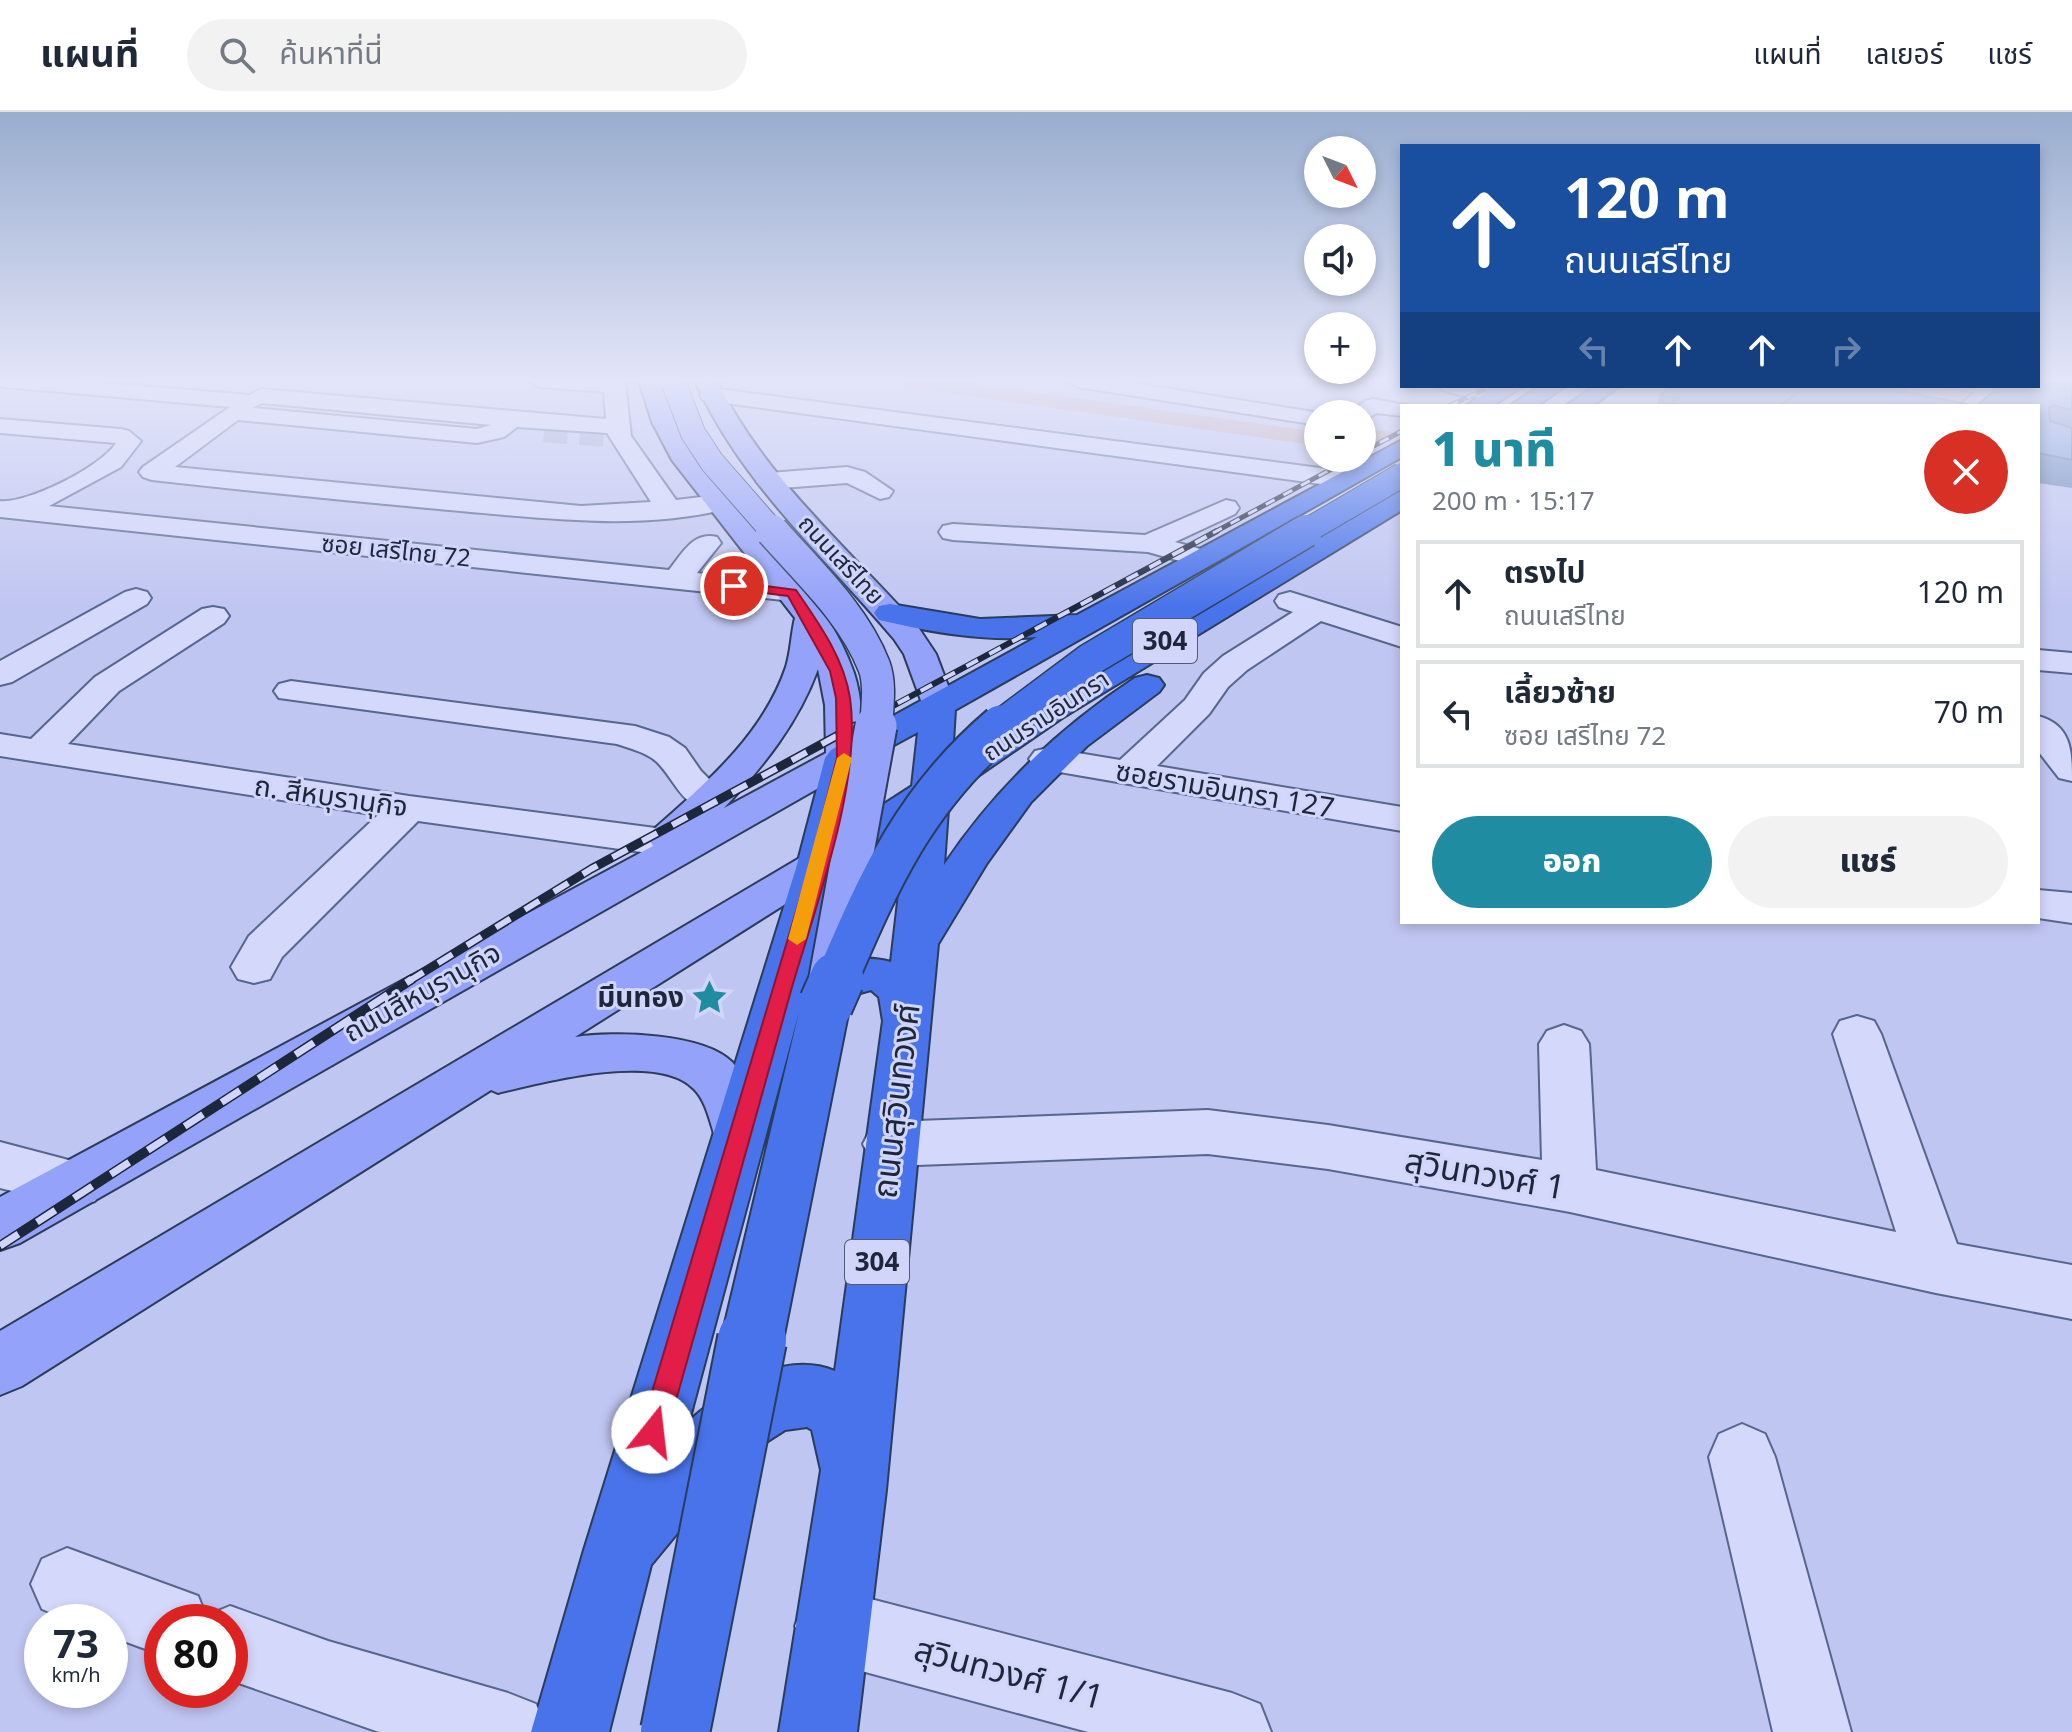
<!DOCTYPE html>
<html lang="th">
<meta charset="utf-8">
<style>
:root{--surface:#fff;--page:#f2f2f3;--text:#1f2937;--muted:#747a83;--line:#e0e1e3;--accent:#208ca2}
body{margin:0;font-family:Georgia,"Noto Sans Thai",serif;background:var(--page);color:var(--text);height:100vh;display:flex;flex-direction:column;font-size:30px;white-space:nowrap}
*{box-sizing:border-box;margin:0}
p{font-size:26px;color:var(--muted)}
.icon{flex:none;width:44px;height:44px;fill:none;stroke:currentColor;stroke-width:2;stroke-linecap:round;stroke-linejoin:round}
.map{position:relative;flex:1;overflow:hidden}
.panel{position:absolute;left:1400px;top:292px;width:640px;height:520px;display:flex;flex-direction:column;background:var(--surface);border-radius:0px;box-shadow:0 4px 12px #0003}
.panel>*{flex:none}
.top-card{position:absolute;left:1400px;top:32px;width:640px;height:244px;border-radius:0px;box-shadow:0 4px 12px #0003;background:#1a4fa0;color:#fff;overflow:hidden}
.needle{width:52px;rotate:132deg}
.fabs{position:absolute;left:1304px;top:24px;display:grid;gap:16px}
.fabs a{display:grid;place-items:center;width:72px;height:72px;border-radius:50%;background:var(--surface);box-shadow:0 4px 12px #0003;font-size:40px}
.speed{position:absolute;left:24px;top:1492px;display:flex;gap:16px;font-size:40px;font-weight:700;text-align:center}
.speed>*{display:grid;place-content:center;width:104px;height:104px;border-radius:50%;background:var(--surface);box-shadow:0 4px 12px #0003;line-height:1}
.speed small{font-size:20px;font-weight:400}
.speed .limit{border:12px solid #d22;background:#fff;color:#111}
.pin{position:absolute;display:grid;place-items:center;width:68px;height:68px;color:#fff;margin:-34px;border:4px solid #fff;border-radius:50%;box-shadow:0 2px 8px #0007}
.me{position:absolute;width:88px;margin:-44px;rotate:16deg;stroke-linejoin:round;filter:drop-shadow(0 0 6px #0008)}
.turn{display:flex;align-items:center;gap:28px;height:168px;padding:0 32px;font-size:36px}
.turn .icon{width:104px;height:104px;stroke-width:2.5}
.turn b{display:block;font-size:56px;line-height:68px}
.lanes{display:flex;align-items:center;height:76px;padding:0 32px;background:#0003;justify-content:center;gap:40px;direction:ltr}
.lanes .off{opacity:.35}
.round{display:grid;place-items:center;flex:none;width:84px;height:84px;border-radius:42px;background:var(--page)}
.overview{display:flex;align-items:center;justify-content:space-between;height:136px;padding:0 32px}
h1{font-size:48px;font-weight:800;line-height:60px;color:var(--accent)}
.action{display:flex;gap:16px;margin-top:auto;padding:16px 32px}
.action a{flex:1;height:92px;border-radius:48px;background:var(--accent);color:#fff;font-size:32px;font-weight:800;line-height:92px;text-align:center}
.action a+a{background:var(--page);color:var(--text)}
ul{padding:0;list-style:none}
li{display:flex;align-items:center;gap:24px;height:108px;margin:0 16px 12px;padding:0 16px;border:4px solid var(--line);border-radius:0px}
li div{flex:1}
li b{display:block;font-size:30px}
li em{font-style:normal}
header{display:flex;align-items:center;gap:48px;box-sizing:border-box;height:112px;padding:0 40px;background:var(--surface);border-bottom:2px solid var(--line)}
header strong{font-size:38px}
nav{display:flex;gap:44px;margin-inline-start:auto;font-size:28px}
.search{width:560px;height:72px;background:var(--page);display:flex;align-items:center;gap:20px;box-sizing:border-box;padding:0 28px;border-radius:44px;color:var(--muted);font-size:30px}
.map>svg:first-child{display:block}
.water{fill:#c4a3a7;stroke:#93696c;stroke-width:2}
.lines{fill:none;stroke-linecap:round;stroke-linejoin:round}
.canal{fill:#c4a3a7;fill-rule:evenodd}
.minor-tunnel{stroke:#9fa6cd;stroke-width:24;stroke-dasharray:24 12;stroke-linecap:butt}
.minor-casing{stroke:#56668d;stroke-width:4}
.major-casing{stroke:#2b3c5a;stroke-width:4}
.highway-casing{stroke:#2b3c5a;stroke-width:4}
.minor{fill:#d4d9fc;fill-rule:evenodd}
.major{fill:#94a2f9;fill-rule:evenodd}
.highway{fill:#4873ea;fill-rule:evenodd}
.rail-far3-casing{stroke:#1c273b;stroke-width:5}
.rail-far2-casing{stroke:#1c273b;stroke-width:6}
.rail-far1-casing{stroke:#1c273b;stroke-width:9}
.rail-casing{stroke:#1c273b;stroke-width:10}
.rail-far3{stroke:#d0d5f9;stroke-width:3;stroke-dasharray:10;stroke-linecap:butt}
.rail-far2{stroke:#d0d5f9;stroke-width:4;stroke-dasharray:13;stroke-linecap:butt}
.rail-far1{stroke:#d0d5f9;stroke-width:6;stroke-dasharray:17;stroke-linecap:butt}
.rail{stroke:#d0d5f9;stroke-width:7;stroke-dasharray:22;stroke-linecap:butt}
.major-bridge-far2-casing{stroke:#2b3c5a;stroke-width:26;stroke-linecap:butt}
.major-bridge-far1-casing{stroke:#2b3c5a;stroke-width:35;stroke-linecap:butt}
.major-bridge-casing{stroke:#2b3c5a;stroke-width:45;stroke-linecap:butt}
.highway-bridge-far4-casing{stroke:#2b3c5a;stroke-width:26;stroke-linecap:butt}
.highway-bridge-far3-casing{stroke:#2b3c5a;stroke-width:35;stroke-linecap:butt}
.highway-bridge-far2-casing{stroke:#2b3c5a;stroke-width:45;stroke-linecap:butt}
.highway-bridge-far1-casing{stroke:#2b3c5a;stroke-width:57;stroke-linecap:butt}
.highway-bridge-casing{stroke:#2b3c5a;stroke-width:72;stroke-linecap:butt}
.major-bridge-far2{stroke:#94a2f9;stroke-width:24}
.major-bridge-far1{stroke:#94a2f9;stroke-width:32}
.major-bridge{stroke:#94a2f9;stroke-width:41}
.highway-bridge-far4{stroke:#4873ea;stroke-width:24}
.highway-bridge-far3{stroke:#4873ea;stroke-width:32}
.highway-bridge-far2{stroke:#4873ea;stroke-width:41}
.highway-bridge-far1{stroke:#4873ea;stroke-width:53}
.highway-bridge{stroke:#4873ea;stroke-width:68}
.wall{fill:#6284b6}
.building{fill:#729ad4;stroke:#506c94;stroke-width:2}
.route{fill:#e11d48;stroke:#92132f;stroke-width:2}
.slow{fill:#f59e0b}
.labels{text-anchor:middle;stroke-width:6;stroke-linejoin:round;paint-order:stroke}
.far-street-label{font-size:24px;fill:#1c273b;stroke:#d0d5f9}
.shield{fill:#d0d5f9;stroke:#525b74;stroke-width:2}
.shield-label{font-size:26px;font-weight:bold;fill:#1c273b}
.street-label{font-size:28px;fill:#1c273b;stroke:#d0d5f9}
.poi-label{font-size:28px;font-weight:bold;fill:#1c273b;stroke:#d0d5f9;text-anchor:end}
.near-street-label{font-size:34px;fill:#1c273b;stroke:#d0d5f9}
</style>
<header>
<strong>แผนที่</strong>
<div class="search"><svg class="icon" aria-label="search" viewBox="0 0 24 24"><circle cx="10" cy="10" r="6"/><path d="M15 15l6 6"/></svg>ค้นหาที่นี่</div>
<nav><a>แผนที่</a><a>เลเยอร์</a><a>แชร์</a></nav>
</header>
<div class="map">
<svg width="2072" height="1620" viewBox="0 0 2072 1620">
<rect width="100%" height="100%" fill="#c0c6f2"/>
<!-- water -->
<path class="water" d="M1908 274H1938L1973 281 1957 294 1891 287Z"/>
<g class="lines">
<!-- canal -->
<path class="canal" d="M898 269H954L1318 320V334L909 275Z
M1362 316 1390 320 1394 325 1390 330H1362Z"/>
<!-- minor-tunnel -->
<path class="minor-tunnel" d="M544 318 619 324"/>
<defs>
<path id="minor" d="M0 269H79L250 283 261 277 606 307 604 280 540 275 529 269H625L631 324 676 388 718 383 727 385 731 391 727 397C636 419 542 406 449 398 350 389 251 379 152 368L143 365 139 360 143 355 230 295 4 275 0 274ZM262 291 491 313 477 317 253 296ZM238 308 477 331 504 325 517 315 607 321 651 390 581 394 175 355Z
M1067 269H1120L1327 302H1318V313L1078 275Z
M1437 274 1507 276 1510 281C1501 291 1446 284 1437 274Z
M711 276 1343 359 1352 362 1356 367 1352 372 1343 375 703 288 700 283Z
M1373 287 1411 294H1402V304L1377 301 1362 309V302H1350L1365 289Z
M0 307 121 317 129 319 141 329 121 355 49 394 669 458C682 442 693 419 717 425L721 431 697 461 792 471 803 474 807 480 803 486 792 489 0 405V389C27 392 101 355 116 331L0 321Z
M847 355 865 360 893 379 889 385 880 387 847 371 769 377 760 374 756 369 760 364 769 361Z
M1226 388 1235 390 1239 396 1235 402 1175 430 1211 440 1215 446 1211 452 1201 455 1148 440 953 428 943 426 939 420 943 414 953 412 1145 423Z
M136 477 147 480 151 486 147 492 12 570 0 573V549L125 480Z
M1290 480 1402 515V535L1321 509 1247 558 1228 575 1209 602 1157 654 1402 695V719L1048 658 1035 655 1029 647 1035 639 1048 636 1120 648 1185 588 1204 561 1223 544 1293 500 1279 495 1275 489 1279 483Z
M213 495 224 497 229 504 224 511 119 579 68 632 409 684 663 717 677 721 683 730 677 739 663 743 418 709 282 845 270 867 254 871 238 867 231 855 249 824 378 703 0 644V622L31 627 95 565 202 497Z
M2038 538 2072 541V561L2038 558Z
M291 569 635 614 669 625 685 636 701 659 729 687 724 695C684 705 679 672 657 650 646 640 631 637 617 632L279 586 274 579 279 572Z
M2038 604C2072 613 2072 640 2072 669L2059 666 2038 639Z
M2038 778 2072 781V811L2038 806Z
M1857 904 1874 909 1881 922 1957 1132 2072 1153V1207L1936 1181 1570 1100 1328 1057 1208 1042 890 1054 871 1048 863 1032 871 1016 890 1010 1208 998 1328 1013 1542 1048 1539 932 1547 919 1564 913 1581 919 1589 932 1596 1058 1896 1120 1833 922 1840 909Z
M0 1030 95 1055 103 1072 95 1089 76 1095 0 1076Z
M1742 1312 1765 1322 1775 1345 1851 1620H1773L1709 1345 1719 1322Z
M67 1436 198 1484 206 1504 230 1494 328 1529 508 1581 536 1592 547 1620H379L230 1568V1510H162V1543L110 1524V1510H73L42 1497 31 1472 42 1447Z
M832 1477 1232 1581 1260 1592 1271 1620H1088L832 1551 806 1540 795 1514 806 1488Z"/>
<path id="major" d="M639 269H661C670 296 680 322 696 346 747 420 824 474 854 561 863 588 862 618 863 646L857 654 20 1131 0 1138V1085L653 734 648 726 654 717C706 671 763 623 786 555 791 539 791 522 795 506L672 348 652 310ZM818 557 825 593 826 641 724 696C764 654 798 611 818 557Z
M695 269H717C765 366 847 435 918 515L936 542 956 595 950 602 938 606 926 602 904 542 894 527C823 443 741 371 695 269Z
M818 740 833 744 839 753 833 762 575 925C614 919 703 921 732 950 750 969 758 999 765 1023L758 1038 739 1045 720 1038C711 1019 709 992 694 977 658 939 543 970 498 981L491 978 22 1274 0 1283V1219L803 744Z"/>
<path id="highway" d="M1496 274H1523L1492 294H1465Z
M1539 274H1565L1537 294H1510Z
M1594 274H1620L1592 294H1566Z
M1402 328V345L955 598 952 647 1038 592 1393 381 1402 379V398L1062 606 949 684 944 753C996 676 1058 617 1135 566L1147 563 1159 566 1164 573 1159 580 1087 634 1031 690 987 751 938 832 886 1378 857 1620H779L821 1358 812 1318 807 1315 785 1318 754 1338 708 1384 651 1453 609 1620H531L584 1438 797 753 825 646 831 638 1037 525C984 530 931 520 879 508L874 501 879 494 890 492 980 507 1077 503ZM918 620 912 674 847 716 861 651ZM907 712 891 850C863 842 834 849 809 863L838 758ZM871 878 879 885 883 909 835 1259C783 1238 727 1275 689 1309L799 900 721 1228 730 1249 752 1257 774 1249 783 1228 850 892 846 885Z"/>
</defs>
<!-- minor casing -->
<use href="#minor" class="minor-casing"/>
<!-- major casing -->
<use href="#major" class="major-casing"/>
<!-- highway casing -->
<use href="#highway" class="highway-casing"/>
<!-- minor -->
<use href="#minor" class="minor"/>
<!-- major -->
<use href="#major" class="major"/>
<!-- highway -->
<use href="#highway" class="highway"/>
<defs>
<path id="rail-far3" d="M1449 294 1492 274
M1362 340 1402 319
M1213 421 1352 346"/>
<path id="rail-far2" d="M852 616 1217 419"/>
<path id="rail-far1" d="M409 869 591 757 855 614"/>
<path id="rail" d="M0 1134 412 867"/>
</defs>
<!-- rail-far3 casing -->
<use href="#rail-far3" class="rail-far3-casing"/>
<!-- rail-far2 casing -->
<use href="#rail-far2" class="rail-far2-casing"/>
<!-- rail-far1 casing -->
<use href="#rail-far1" class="rail-far1-casing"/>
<!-- rail casing -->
<use href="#rail" class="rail-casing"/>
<!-- rail-far3 -->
<use href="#rail-far3" class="rail-far3"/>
<!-- rail-far2 -->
<use href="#rail-far2" class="rail-far2"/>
<!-- rail-far1 -->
<use href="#rail-far1" class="rail-far1"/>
<!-- rail -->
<use href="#rail" class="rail"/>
<defs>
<path id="major-bridge-far2" d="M673 269 693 321 712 350 774 421"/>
<path id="major-bridge-far1" d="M772 419C808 460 854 502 874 554 881 572 877 597 876 616"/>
<path id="major-bridge" d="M830 866 876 614"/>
<path id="highway-bridge-far4" d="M1303 421 1402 363"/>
<path id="highway-bridge-far3" d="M998 616 1089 548 1306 419"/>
<path id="highway-bridge-far2" d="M836 869C880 767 914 688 1001 614"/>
<path id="highway-bridge-far1" d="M826 892 837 867"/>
<path id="highway-bridge" d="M675 1620 752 1228"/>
</defs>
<!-- major-bridge-far2 casing -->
<use href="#major-bridge-far2" class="major-bridge-far2-casing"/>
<!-- major-bridge-far1 casing -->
<use href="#major-bridge-far1" class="major-bridge-far1-casing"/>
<!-- major-bridge casing -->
<use href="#major-bridge" class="major-bridge-casing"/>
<!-- highway-bridge-far4 casing -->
<use href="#highway-bridge-far4" class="highway-bridge-far4-casing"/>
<!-- highway-bridge-far3 casing -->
<use href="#highway-bridge-far3" class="highway-bridge-far3-casing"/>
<!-- highway-bridge-far2 casing -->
<use href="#highway-bridge-far2" class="highway-bridge-far2-casing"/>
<!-- highway-bridge-far1 casing -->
<use href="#highway-bridge-far1" class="highway-bridge-far1-casing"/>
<!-- highway-bridge casing -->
<use href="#highway-bridge" class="highway-bridge-casing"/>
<!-- major-bridge-far2 -->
<use href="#major-bridge-far2" class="major-bridge-far2"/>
<!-- major-bridge-far1 -->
<use href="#major-bridge-far1" class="major-bridge-far1"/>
<!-- major-bridge -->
<use href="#major-bridge" class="major-bridge"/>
<!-- highway-bridge-far4 -->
<use href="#highway-bridge-far4" class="highway-bridge-far4"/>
<!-- highway-bridge-far3 -->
<use href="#highway-bridge-far3" class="highway-bridge-far3"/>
<!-- highway-bridge-far2 -->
<use href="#highway-bridge-far2" class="highway-bridge-far2"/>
<!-- highway-bridge-far1 -->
<use href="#highway-bridge-far1" class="highway-bridge-far1"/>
<!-- highway-bridge -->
<use href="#highway-bridge" class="highway-bridge"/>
</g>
<!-- wall -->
<path class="wall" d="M2072 269V376L2038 371V294H1656L1660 283 1806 274H1888L1885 276 1976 294Z"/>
<!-- building -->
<path class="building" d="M2038 269H2072V298L2053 293 2049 296 2050 309 2072 316V348L2038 341V294H1780L1806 274H1874L1976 294 2000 274H2038Z
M1673 274H1806L1780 294H1687L1672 291 1678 287 1660 283Z"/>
<!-- sky -->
<linearGradient id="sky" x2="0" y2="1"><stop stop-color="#99adce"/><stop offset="0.54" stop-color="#e3e5f9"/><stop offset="1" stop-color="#e3e5f9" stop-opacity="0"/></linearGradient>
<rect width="2072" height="496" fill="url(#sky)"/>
<!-- route -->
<path class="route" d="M734 470 796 478C818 510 844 546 850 586 862 670 816 793 792 875 751 1023 709 1172 667 1320L663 1329 653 1333 644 1329 640 1320 810 753 837 646 836 586 830 559 788 484 730 477 728 474Z"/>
<!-- slow -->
<path class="slow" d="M844 641 852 646 806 827 797 833 788 827 837 646Z"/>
<!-- icons -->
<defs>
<symbol id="sight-bare" viewBox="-9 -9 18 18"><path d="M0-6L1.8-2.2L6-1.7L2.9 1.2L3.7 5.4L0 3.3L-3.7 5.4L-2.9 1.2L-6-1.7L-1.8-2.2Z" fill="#208ca2" stroke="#d0d5f9" stroke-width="2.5" paint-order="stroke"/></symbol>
</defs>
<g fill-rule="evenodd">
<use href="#sight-bare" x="684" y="860" width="51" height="51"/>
</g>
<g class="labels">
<!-- far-street labels -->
<g class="far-street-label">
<text transform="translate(396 439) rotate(6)" y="8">ซอย เสรีไทย 72</text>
<text transform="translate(841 448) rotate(47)" y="8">ถนนเสรีไทย</text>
<text transform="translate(1046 604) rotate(-33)" y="8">ถนนรามอินทรา</text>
</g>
<!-- shield labels -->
<g class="shield">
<rect x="1133" y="507" width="64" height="44" rx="6"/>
<rect x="845" y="1128" width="64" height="44" rx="6"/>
</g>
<g class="shield-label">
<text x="1165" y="538">304</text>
<text x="877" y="1159">304</text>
</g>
<!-- street labels -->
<g class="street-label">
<text transform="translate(1225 677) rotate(10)" y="10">ซอยรามอินทรา 127</text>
<text transform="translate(331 684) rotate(8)" y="10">ถ. สีหบุรานุกิจ</text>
<text transform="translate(422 880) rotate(-29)" y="10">ถนนสีหบุรานุกิจ</text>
</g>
<!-- poi labels -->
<g class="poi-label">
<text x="684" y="895">มีนทอง</text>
</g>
<!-- near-street labels -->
<g class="near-street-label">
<text transform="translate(896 989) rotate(-83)" y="12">ถนนสุวินทวงศ์</text>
<text transform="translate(1485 1062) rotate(10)" y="12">สุวินทวงศ์ 1</text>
<text transform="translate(1009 1561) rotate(15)" y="12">สุวินทวงศ์ 1/1</text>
</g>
</g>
</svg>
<div class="fabs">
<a><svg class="needle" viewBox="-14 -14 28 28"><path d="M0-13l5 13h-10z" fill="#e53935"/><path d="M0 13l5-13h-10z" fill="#747a83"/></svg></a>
<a><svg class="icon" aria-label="sound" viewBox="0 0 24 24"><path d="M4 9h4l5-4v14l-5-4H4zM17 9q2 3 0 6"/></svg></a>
<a>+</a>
<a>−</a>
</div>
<div class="speed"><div>73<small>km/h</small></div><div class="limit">80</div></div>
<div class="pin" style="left:734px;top:474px;background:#d93025"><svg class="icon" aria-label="arrive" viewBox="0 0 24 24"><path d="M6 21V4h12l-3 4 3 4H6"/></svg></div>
<svg class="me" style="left:653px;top:1320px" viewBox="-20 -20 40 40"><circle r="19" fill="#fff"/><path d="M0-13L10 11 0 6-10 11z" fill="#e11d48"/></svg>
<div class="top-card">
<div class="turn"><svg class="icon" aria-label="ahead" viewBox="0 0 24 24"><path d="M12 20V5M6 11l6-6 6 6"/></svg><div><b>120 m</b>ถนนเสรีไทย</div></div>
<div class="lanes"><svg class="icon off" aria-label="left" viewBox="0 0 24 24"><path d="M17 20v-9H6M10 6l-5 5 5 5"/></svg><svg class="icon" aria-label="ahead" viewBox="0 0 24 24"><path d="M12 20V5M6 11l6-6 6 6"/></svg><svg class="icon" aria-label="ahead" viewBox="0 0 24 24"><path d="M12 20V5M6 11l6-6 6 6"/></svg><svg class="icon off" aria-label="right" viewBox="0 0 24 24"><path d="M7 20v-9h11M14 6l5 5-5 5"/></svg></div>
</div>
<section class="panel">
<div class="overview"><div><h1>1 นาที</h1><p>200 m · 15:17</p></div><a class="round" style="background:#d93025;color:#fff"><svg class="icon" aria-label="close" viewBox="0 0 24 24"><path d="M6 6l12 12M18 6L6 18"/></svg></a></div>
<ul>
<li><svg class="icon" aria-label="ahead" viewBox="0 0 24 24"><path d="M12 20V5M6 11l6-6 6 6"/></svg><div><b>ตรงไป</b><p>ถนนเสรีไทย</p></div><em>120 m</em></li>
<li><svg class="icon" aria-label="left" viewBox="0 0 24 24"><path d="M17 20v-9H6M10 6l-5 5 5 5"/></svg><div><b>เลี้ยวซ้าย</b><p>ซอย เสรีไทย 72</p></div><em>70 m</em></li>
</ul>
<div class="action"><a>ออก</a><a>แชร์</a></div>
</section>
</div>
